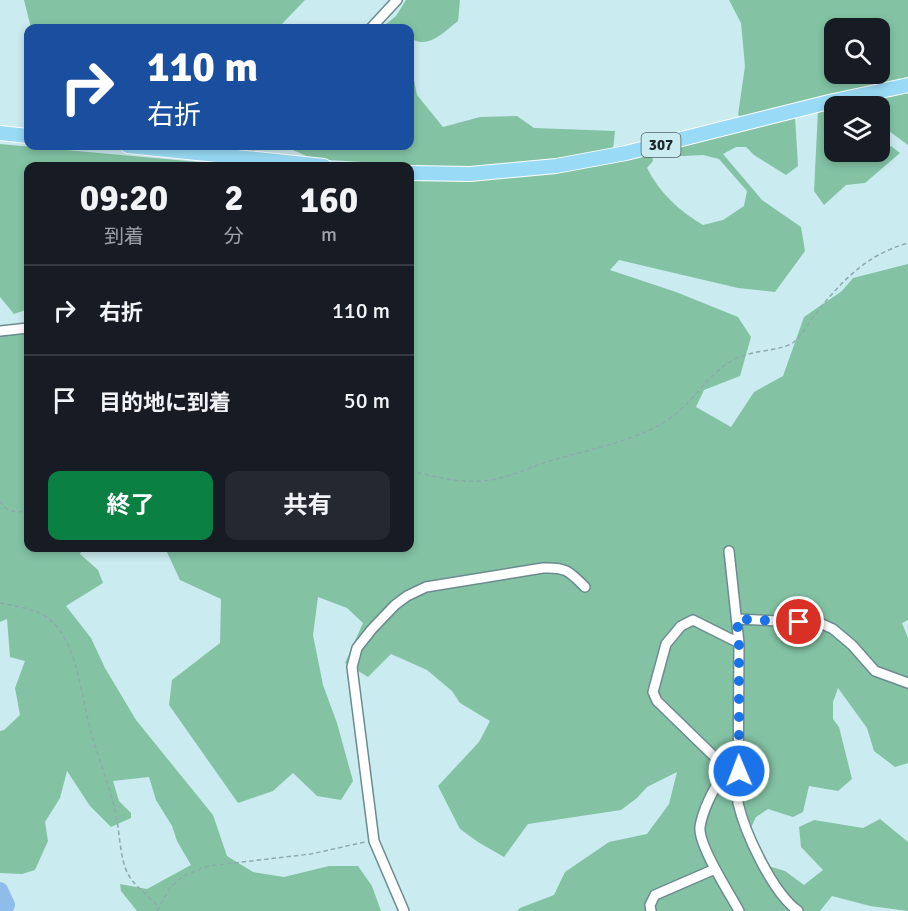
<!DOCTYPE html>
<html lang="ja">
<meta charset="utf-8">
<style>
:root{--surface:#171b24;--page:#242831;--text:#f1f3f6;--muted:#9ea1a6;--line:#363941;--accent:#0b8043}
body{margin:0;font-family:Signika,"Noto Sans JP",sans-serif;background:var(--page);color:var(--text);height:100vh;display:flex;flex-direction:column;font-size:22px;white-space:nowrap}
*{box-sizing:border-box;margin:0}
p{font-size:20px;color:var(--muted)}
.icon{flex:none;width:33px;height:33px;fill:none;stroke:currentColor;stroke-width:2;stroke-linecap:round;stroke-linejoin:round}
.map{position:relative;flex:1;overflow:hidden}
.sheet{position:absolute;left:24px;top:162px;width:390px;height:390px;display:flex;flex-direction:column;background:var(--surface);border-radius:12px;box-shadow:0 3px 9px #0003}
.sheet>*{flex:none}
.guide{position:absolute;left:24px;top:24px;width:390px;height:126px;border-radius:12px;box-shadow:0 3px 9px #0003;background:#1a4fa0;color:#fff;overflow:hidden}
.controls{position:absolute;left:824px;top:18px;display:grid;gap:12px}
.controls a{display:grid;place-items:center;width:66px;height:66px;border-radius:12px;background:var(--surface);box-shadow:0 3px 9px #0003;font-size:30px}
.pin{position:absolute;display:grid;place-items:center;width:51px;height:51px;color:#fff;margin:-26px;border:3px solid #fff;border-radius:50%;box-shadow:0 2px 6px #0007}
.me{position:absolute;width:66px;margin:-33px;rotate:359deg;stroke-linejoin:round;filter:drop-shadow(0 0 4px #0008)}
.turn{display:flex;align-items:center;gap:21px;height:126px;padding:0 24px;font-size:27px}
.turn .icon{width:78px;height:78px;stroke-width:2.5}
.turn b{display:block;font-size:42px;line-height:51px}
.eta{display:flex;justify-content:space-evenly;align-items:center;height:102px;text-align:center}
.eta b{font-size:36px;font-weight:700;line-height:42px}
.button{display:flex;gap:12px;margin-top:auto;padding:12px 24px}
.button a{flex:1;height:69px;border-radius:12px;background:var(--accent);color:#fff;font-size:24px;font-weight:700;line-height:69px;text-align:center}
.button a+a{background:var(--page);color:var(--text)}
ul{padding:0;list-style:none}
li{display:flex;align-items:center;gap:18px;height:90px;padding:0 24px;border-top:2px solid var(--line)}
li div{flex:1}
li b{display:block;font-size:22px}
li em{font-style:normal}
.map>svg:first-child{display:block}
.green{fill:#83c3a4;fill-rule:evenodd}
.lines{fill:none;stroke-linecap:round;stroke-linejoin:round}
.river{stroke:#8dbde8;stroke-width:16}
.minor-tunnel{stroke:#a7c4c7;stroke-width:9;stroke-dasharray:9 4.5;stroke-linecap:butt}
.minor-casing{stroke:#6c8b8f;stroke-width:12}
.highway-casing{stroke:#fff;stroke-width:16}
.path{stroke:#8ea9ac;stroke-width:1.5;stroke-dasharray:4.5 3;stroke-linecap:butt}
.minor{stroke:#fff;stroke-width:9}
.highway{stroke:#99dbf6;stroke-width:14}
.route{stroke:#1a73e8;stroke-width:10;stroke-dasharray:0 18}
.labels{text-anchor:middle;stroke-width:6;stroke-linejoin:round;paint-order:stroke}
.shield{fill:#caebef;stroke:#4f6264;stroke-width:1.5}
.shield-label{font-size:15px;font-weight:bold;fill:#1a2728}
</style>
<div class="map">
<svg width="908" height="911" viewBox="0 0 908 911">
<rect width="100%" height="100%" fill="#caebef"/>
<!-- green -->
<path class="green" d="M24 0H305L278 28H31Z
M406 0H460L458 21C444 32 428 50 410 38V28H381L396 16Z
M729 0H908V78L810 100 744 119 738 115 745 66 741 23ZM834 28H879V74H834Z
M410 72 413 75 417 95 443 127 480 117 517 116 534 128 615 131 613 150 535 163 461 168 313 159 284 146H410Z
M908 93V145L882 126 879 106H835Z
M834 107V152H865L868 154 891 146 900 153 865 183 846 185 824 205 814 191 818 110Z
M795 117 798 166 786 175 754 155 746 147H736L723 154 762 200 801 227 805 251 775 292 738 288 619 260 610 270 676 292 738 317 751 337 740 376 704 390 696 407 731 427 754 392 783 376 804 317 842 291 853 278 908 264V620L902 623 908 638V763L895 767 874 751 867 728 838 688 833 702V719L839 727 852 779 838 791 809 786 803 812 793 817 768 809 756 817 746 838 759 863 785 871 804 885 823 870 801 847 799 827 814 820 863 828 880 819 908 842V911L870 906 832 896 820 911H517L520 908 554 895 565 872 609 842 647 834 669 804 677 772 647 787 637 798 621 810 528 824 504 857 478 842 460 829 438 786 479 742 490 721 460 703 452 691 427 670 391 654 368 677 345 663 363 623 347 608 318 597 313 635 323 685 337 723 353 781 341 800 317 796 293 773 273 791 238 803 169 705 172 680 220 643 221 599 180 580 165 548H410V177L548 173 652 154 653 161 647 168C659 192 679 211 703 225L723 220 744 206 747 191 719 159 703 155 664 157 662 151Z
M0 144 220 164V166H28V309L14 314 0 297Z
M0 331 28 333V548H83L80 554 98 570 103 583 66 606 91 638 105 668 136 720 213 815 227 856 253 872 284 877 329 866H358L372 886 381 911H137L121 891 120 884 147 889 191 865 177 841 172 826 156 800 149 777 113 781 119 801 131 813V818L111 827 90 806 67 771 60 798 45 822 48 841 35 870 22 874 0 873V731L4 730 20 715 15 688 25 661 10 657 7 619 0 622Z"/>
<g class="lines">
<!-- river -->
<path class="river" d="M0 890 7 905 0 908"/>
<!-- minor-tunnel -->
<path class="minor-tunnel" d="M238 166 255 146"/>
<defs>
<path id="minor" d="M371 28 397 0
M0 331 28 328
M729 551 739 643 738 803C745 833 772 892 798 911
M737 619 820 623 833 629 852 645 875 671 908 683
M726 768C716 786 703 807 700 827 698 845 730 894 739 911
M739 771 726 768 657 701 653 692 666 644 681 626 693 620 739 643
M404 911 374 841 352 667 357 648 372 629 395 605 407 596 426 587 543 568C566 567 569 571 585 587
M651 911 650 905 655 895 715 869"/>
<path id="highway" d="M0 133 28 136
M128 146 324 166
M410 173 470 174 556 166 626 153 829 102 908 85"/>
</defs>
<!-- minor casing -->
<use href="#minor" class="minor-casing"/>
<!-- highway casing -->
<use href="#highway" class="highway-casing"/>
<!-- path -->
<path class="path" d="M410 471C433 476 457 483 481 481 504 480 525 469 546 462 588 449 643 441 677 413 698 395 712 370 737 358 753 350 782 351 794 342 801 336 810 321 816 313 843 280 866 255 908 243
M0 501C7 512 16 514 28 510
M0 603C19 607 41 609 55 624 78 650 82 699 91 732 98 758 109 784 115 811 120 829 119 857 128 874 134 886 150 897 159 907
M157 911 170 888 183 876 208 866 311 854 365 842"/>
<!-- minor -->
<use href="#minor" class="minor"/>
<!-- highway -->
<use href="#highway" class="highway"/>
</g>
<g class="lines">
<!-- route -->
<path class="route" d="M739 771V644L737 619 799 622"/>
</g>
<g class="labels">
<!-- shield labels -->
<rect class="shield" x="641.5" y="133" width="39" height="24" rx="4.5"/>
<g class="shield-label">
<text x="661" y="150">307</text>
</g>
</g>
</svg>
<div class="controls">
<a><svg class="icon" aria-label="search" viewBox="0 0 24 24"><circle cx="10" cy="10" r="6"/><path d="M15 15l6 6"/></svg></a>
<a><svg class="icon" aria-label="layers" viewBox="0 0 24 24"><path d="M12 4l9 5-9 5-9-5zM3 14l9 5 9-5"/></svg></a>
</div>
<div class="pin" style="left:799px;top:622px;background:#d93025"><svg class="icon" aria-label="arrive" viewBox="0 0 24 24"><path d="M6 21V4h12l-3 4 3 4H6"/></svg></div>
<svg class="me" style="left:739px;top:771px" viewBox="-20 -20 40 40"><circle r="17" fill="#1a73e8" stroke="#fff" stroke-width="3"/><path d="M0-11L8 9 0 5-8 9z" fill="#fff"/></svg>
<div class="guide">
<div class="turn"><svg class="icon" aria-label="right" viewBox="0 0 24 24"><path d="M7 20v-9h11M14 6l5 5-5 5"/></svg><div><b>110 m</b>右折</div></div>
</div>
<section class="sheet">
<div class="eta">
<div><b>09:20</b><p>到着</p></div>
<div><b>2</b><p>分</p></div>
<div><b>160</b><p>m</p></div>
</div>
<ul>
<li><svg class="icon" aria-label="right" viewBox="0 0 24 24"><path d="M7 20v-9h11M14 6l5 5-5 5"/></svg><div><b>右折</b></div><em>110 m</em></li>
<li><svg class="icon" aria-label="arrive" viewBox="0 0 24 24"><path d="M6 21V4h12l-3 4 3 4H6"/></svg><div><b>目的地に到着</b></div><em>50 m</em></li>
</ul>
<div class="button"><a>終了</a><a>共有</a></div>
</section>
</div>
